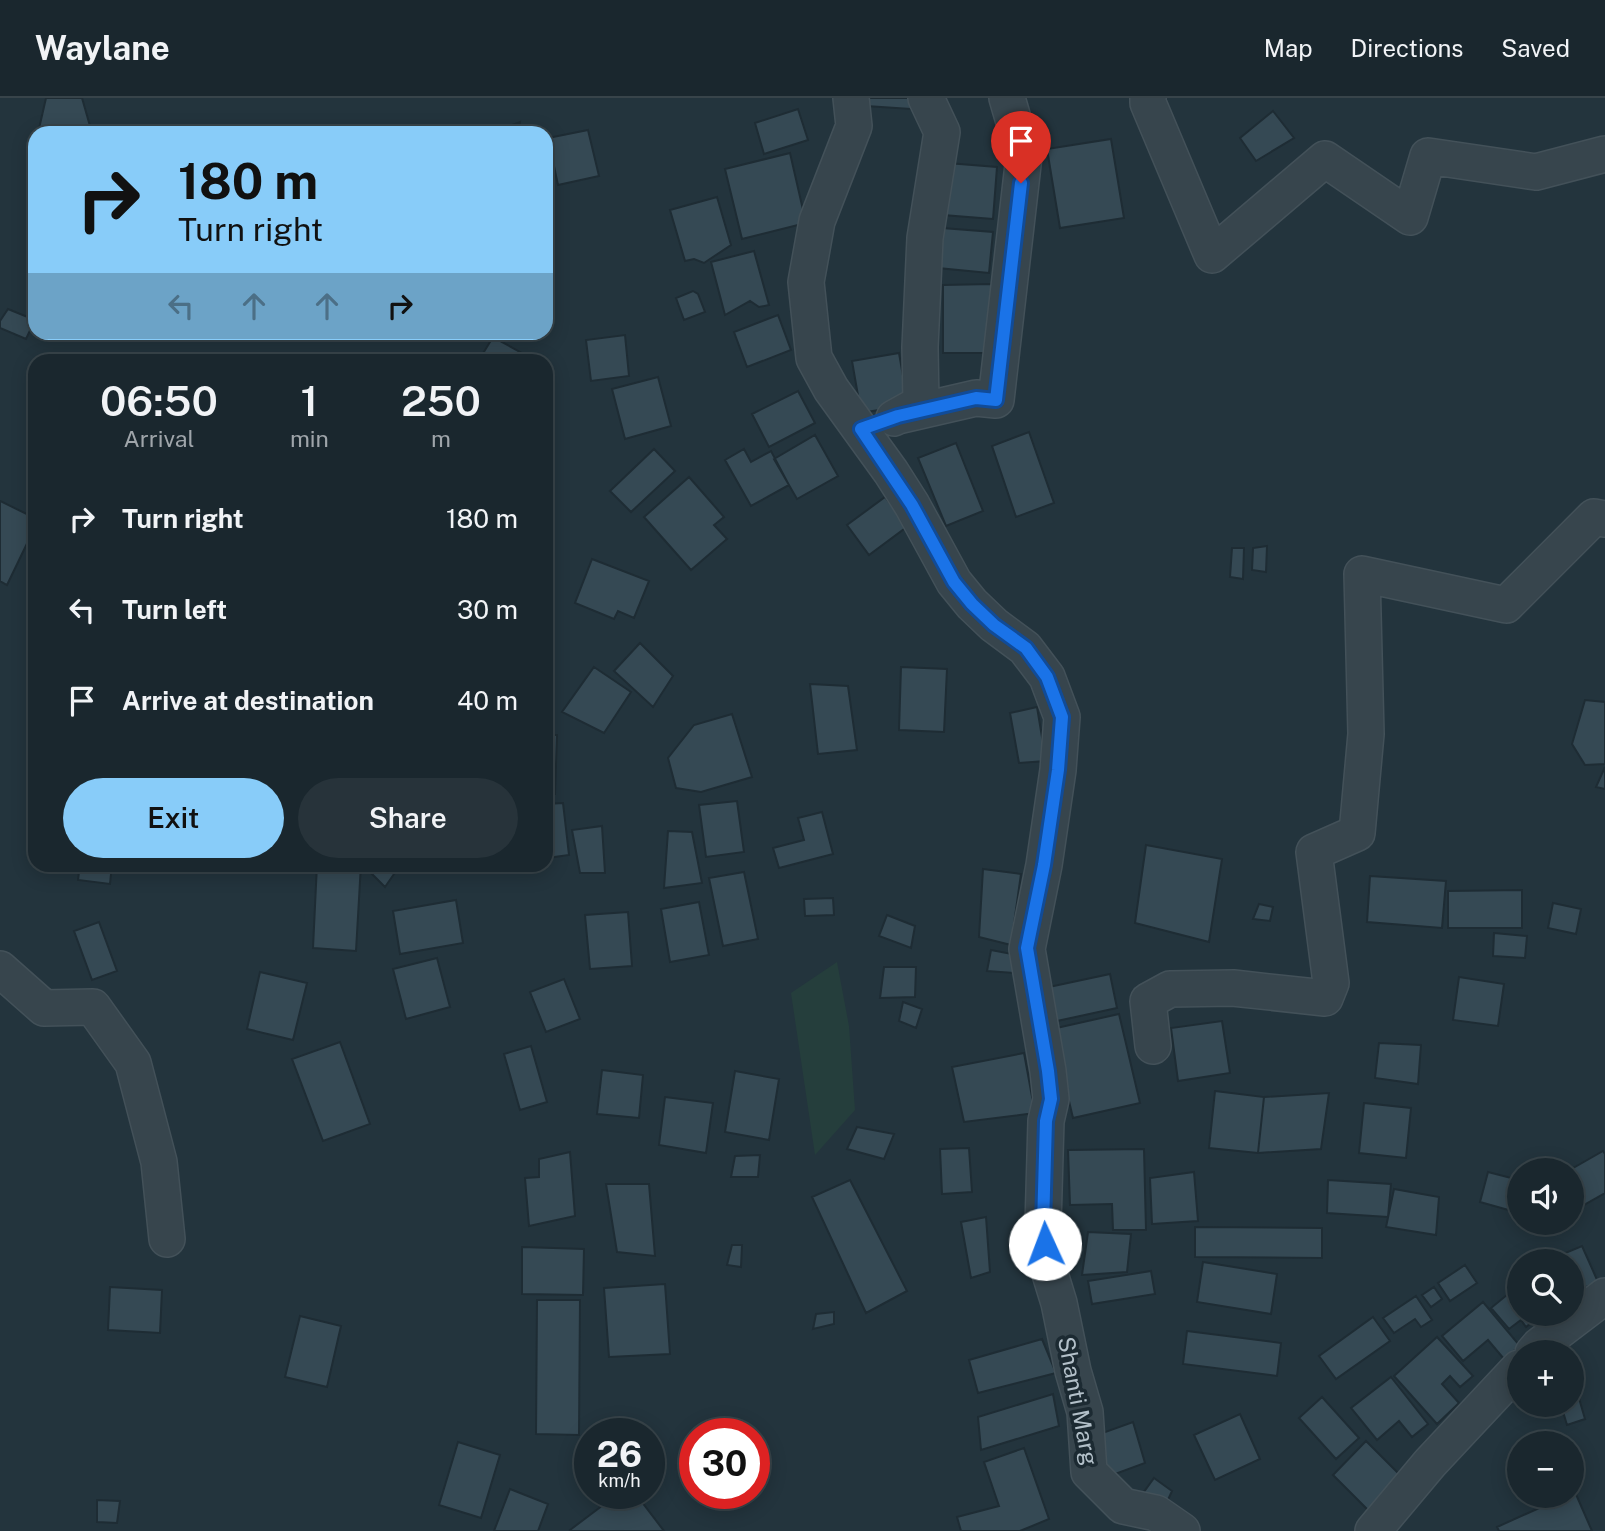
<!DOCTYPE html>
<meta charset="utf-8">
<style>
:root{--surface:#1a272e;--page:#27333a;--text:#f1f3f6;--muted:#9fa5aa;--line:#38444a;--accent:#88ccf9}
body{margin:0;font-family:"Public Sans",sans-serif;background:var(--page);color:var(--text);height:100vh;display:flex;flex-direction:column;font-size:26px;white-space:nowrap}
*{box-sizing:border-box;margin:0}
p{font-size:23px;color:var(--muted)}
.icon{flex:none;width:38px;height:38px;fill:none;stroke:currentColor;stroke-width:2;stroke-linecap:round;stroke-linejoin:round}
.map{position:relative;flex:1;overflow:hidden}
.drawer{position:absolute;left:28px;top:256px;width:525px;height:518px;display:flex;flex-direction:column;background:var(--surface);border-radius:21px;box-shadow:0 4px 18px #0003,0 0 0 2px var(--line)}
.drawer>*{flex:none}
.guide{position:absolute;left:28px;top:28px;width:525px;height:214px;border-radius:21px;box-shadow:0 4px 18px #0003,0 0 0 2px var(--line);background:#88ccf9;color:#111;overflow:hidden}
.tools{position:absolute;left:1507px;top:1060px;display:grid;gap:14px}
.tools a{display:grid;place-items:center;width:77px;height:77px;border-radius:50%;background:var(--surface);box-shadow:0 4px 18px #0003,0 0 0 2px var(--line);font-size:35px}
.speed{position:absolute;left:574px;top:1320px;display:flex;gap:14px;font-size:35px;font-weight:700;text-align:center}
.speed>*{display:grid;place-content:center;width:91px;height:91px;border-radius:50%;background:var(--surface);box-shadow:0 4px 18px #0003,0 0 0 2px var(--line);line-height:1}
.speed small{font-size:18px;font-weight:400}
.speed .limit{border:10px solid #d22;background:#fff;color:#111}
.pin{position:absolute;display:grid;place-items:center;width:60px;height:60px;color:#fff;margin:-72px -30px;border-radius:50% 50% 50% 0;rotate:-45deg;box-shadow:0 0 7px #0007}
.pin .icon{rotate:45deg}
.me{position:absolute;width:77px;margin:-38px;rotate:358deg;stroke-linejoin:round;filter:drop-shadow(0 0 5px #0008)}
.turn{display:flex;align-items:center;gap:24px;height:147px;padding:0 35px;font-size:32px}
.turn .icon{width:91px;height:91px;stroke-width:2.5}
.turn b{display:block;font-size:49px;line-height:60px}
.lanes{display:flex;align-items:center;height:66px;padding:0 35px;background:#0003;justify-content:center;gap:35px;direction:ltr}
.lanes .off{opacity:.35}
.eta{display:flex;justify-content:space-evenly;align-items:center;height:119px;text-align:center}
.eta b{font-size:42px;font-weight:600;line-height:49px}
.button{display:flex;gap:14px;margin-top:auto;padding:14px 35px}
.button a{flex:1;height:80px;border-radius:42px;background:var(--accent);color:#111;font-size:28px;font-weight:600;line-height:80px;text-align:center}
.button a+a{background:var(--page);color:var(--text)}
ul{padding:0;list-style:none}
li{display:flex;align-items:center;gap:21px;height:91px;padding:0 35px}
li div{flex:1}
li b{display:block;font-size:26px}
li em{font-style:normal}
header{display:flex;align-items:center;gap:42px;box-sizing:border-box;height:98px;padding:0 35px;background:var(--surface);border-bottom:2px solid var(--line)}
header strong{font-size:33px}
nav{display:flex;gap:38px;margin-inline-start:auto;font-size:24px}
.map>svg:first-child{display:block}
.green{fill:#253e3c}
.building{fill:#354954;stroke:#1e2c34;stroke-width:2}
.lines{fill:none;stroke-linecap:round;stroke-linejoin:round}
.minor-casing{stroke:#435159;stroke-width:38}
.minor{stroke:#37454d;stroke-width:35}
.route-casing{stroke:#114b97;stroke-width:18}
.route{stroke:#1a73e8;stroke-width:12}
.labels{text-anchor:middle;stroke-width:7;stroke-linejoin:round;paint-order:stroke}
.street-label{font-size:23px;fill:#b3c0c9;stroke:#1c2a32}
</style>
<header>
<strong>Waylane</strong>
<nav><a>Map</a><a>Directions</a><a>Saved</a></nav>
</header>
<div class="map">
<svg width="1605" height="1433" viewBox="0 0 1605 1433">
<rect width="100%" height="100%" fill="#23343d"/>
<!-- green -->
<path class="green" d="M837 864 849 928 855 1012 815 1057 791 895Z"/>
<!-- building -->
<path class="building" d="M46 0H82L92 35H38Z
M866 0H911V11L866 8Z
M798 11 808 42 764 56 755 25Z
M1273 13 1294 40 1256 63 1240 40Z
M520 24 519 35H493V34Z
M588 32 599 78 558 87 548 40Z
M1111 41 1124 120 1060 130 1047 51Z
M790 55 806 125 742 141 725 71Z
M947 65 997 69 993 121 943 117Z
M717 99 731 147 704 165 694 161 685 163 670 112Z
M942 130 993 134 989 175 938 170Z
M754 153 769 207 759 209 750 203 725 217 711 164Z
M991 186 992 255H943V187Z
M693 193 698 196 705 214 684 222 676 200Z
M8 211 35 222 26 241 0 230V223Z
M778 217 791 252 747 269 734 234Z
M625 237 629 278 591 283 586 242Z
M493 239 522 255 517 262H479Z
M899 255 908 307 861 315 852 263Z
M658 279 671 328 625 341 612 291Z
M798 293 815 325 769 349 752 316Z
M1029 334 1054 405 1016 419 992 348Z
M815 337 838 378 797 401 774 361Z
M956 345 983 413 946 428 918 360Z
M654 351 675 373 631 414 610 393Z
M744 351 751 364 771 353 789 387 751 408 725 362Z
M689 379 724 419 714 427 727 441 691 472 644 419Z
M885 399 908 428 869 457 847 427Z
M0 403 35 420V429L7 487 0 483Z
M1267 448 1266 474 1252 472 1253 450Z
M1232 450H1244L1243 481 1230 479Z
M592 461 649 483 634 520 618 513 614 521 575 505Z
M640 545 673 578 653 609 614 573Z
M594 569 631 594 604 635 562 614Z
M901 569 947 571 944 634 899 632Z
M810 586 848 588 857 652 818 656Z
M1585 602 1605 604V666L1585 667 1572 646Z
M1037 609 1046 663 1019 665 1010 615Z
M732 616 752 679 701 694 676 690 668 660 694 627Z
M546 637H557L555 696H546Z
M1605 669V691L1596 689Z
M737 703 744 754 706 759 699 707Z
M563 705 569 757 547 760 546 706Z
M822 714 833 756 779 770 773 750 804 742 798 720Z
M602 728 605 775H580L572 732Z
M668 733 692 734 702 785 664 790Z
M1146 747 1222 761 1209 844 1135 825Z
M80 766H112L110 786 78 782Z
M317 766H361L356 853 313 850Z
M362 766H401L385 789Z
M983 771 1021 776 1011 847 979 839Z
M744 774 758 841 723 848 709 780Z
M1370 778 1446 783 1442 830 1367 824Z
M1522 792V830H1448V793Z
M833 800 834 817 805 818 804 801Z
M456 802 463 845 400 856 393 813Z
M699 804 709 857 670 864 661 811Z
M1553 805 1581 811 1576 836 1548 830Z
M1259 806 1273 809 1270 823 1253 821Z
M628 814 632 868 590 871 585 817Z
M887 817 915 828 911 850 879 838Z
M99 824 117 873 92 882 74 833Z
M1494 835 1527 838 1525 860 1493 858Z
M991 852 1012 856 1014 875 987 873Z
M437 860 450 909 406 921 393 871Z
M884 869H916L915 899 880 900Z
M260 874 307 885 293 942 247 931Z
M1110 876 1117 910 1057 923 1049 889Z
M1459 879 1504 886 1498 928 1453 922Z
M564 881 580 921 546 934 530 894Z
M903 904 922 911 916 930 899 923Z
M1119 916 1140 1005 1073 1020 1052 931Z
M1222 923 1230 975 1178 983 1171 930Z
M340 944 370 1026 323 1043 292 961Z
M1379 945 1421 947 1418 986 1375 980Z
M531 948 547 1004 520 1012 504 956Z
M1024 955 1035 1015 964 1024 952 969Z
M602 972 643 977 639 1020 597 1016Z
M735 973 779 981 769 1042 725 1034Z
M1215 993 1264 999 1258 1055 1209 1050Z
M1329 995 1321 1051 1258 1055 1264 999Z
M665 999 713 1005 706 1055 659 1047Z
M1364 1005 1411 1010 1406 1060 1359 1055Z
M857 1029 894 1036 884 1061 847 1051Z
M969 1050 972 1094 942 1096 940 1051Z
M1144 1051 1146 1132H1113L1112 1106 1070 1107 1068 1052Z
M1603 1053 1605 1056V1095L1582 1108 1572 1089V1073H1568Z
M570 1054 575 1118 529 1128 525 1080 539 1079V1061Z
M760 1057 758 1079H731L735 1058Z
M1194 1074 1198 1123 1152 1126 1150 1080Z
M1488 1074 1519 1082V1115L1480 1104Z
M850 1082 907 1193 866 1215 812 1099Z
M1328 1082 1391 1086 1388 1119 1327 1115Z
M606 1086H649L655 1158 617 1154Z
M1394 1091 1439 1099 1436 1137 1386 1129Z
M986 1119 990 1174 971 1180 961 1124Z
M1195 1129 1322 1130V1160L1195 1159Z
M1088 1134 1131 1136 1127 1174 1082 1177Z
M732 1147H742L741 1169 727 1167Z
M1582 1148 1598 1184 1572 1195V1164H1560L1558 1158Z
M522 1149 584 1151 583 1197 522 1196Z
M1203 1164 1277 1176 1271 1216 1197 1204Z
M1465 1167 1477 1185 1450 1203 1438 1185Z
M1151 1173 1155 1196 1092 1206 1088 1183Z
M665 1186 670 1256 609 1259 604 1190Z
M1519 1187V1216H1542L1526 1229 1521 1222 1509 1231 1491 1210Z
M110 1189 162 1192 160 1235 108 1232Z
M1434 1189 1442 1201 1431 1209 1422 1197Z
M1416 1198 1432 1222 1421 1229 1415 1221 1394 1235 1383 1220Z
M537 1202H580L579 1337 536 1336Z
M1483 1204 1520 1248 1504 1261 1488 1242 1463 1263 1442 1238Z
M834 1214V1226L813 1231 816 1216Z
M300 1218 341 1228 327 1289 285 1279Z
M1373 1219 1390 1243 1336 1281 1319 1258Z
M1187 1233 1281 1245 1277 1278 1183 1266Z
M1437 1239 1473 1278 1460 1289 1450 1278 1442 1286 1459 1305 1437 1326 1394 1278Z
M1042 1241 1056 1275 978 1295 969 1262Z
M1572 1276 1585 1321 1567 1327 1561 1307H1572Z
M1391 1279 1428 1326 1412 1339 1399 1323 1377 1342 1351 1310Z
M1053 1296 1059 1328 981 1352 978 1319Z
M1322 1299 1359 1340 1336 1361 1299 1320Z
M1240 1316 1260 1361 1215 1382 1194 1337Z
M1133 1324 1145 1365 1107 1379 1094 1338Z
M1366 1343 1404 1381 1371 1415 1333 1377Z
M458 1344 500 1357 481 1420 439 1407Z
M1024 1350 1049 1421 1020 1433H961L957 1419 999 1408 984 1364Z
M1154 1380 1172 1393 1163 1413 1141 1398Z
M510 1391 548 1406 538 1433H494Z
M1575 1394 1592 1433H1499L1497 1429 1566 1398H1572V1396Z
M619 1395H635L664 1433H571L570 1432Z
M97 1402 120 1403 117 1425 97 1424Z"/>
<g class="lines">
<defs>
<path id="minor" d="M851 0 854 28 817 123 806 184 814 260 831 291 891 374 912 407 954 484 972 506 994 527 1025 550 1047 579 1062 619 1058 672 1044 767 1027 851 1048 973 1051 1001 1046 1023 1043 1127 1047 1166 1059 1205 1073 1273 1085 1314 1089 1374 1123 1408 1156 1415 1182 1433
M1148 0V5L1212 157 1325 61 1410 119 1428 58 1536 74 1605 56
M898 318 976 300 996 302 1024 58 1007 0
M894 320 921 305 920 249 925 140 942 34 926 0
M0 871 44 910 93 909 133 965 159 1064 167 1141
M1153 948 1148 903 1170 891 1233 890 1325 900 1331 885 1314 754 1357 735 1366 636 1362 476 1506 507 1594 419 1605 421
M1533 1255 1539 1248 1605 1198
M1373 1433 1430 1365 1519 1270"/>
</defs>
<!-- minor casing -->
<use href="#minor" class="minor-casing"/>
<!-- minor -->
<use href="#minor" class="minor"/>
</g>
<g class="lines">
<defs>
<path id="route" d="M1021 85 996 302 976 300 898 318 861 331 912 407 954 484 972 506 994 527 1026 550 1047 579 1062 619 1058 672 1044 767 1027 850 1048 973 1051 1001 1046 1023 1043 1127 1045 1146"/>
</defs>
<!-- route casing -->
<use href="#route" class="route-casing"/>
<!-- route -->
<use href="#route" class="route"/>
</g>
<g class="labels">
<!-- street labels -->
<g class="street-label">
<text transform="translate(1078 1303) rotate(79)" y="8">Shanti Marg</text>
</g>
</g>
</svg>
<div class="tools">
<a><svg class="icon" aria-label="sound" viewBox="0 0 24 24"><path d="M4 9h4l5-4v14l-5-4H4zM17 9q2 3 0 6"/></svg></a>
<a><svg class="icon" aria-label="search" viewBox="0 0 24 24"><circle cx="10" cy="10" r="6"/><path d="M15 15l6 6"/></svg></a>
<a>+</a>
<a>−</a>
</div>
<div class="speed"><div>26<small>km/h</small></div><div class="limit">30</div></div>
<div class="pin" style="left:1021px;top:85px;background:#d93025"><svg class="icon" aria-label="arrive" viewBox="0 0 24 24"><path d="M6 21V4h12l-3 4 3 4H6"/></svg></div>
<svg class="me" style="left:1045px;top:1146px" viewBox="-20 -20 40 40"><circle r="19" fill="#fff"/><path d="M0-13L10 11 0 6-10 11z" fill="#1a73e8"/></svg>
<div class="guide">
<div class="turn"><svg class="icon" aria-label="right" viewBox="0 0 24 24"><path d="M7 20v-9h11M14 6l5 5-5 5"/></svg><div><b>180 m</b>Turn right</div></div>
<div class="lanes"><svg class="icon off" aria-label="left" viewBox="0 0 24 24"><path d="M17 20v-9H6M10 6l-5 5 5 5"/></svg><svg class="icon off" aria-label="ahead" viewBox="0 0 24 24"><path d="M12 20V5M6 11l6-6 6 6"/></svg><svg class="icon off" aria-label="ahead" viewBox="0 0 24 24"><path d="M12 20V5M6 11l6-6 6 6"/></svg><svg class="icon" aria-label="right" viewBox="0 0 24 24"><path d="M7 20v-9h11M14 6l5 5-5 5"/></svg></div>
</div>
<section class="drawer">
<div class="eta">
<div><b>06:50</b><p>Arrival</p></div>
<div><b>1</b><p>min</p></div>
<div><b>250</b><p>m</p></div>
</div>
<ul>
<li><svg class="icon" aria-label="right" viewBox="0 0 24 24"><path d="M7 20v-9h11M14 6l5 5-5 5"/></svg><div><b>Turn right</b></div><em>180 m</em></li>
<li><svg class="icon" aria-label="left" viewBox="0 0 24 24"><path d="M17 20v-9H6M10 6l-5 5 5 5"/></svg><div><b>Turn left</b></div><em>30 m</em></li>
<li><svg class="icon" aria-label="arrive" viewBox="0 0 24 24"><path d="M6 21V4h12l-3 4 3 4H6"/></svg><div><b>Arrive at destination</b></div><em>40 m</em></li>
</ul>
<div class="button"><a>Exit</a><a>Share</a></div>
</section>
</div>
